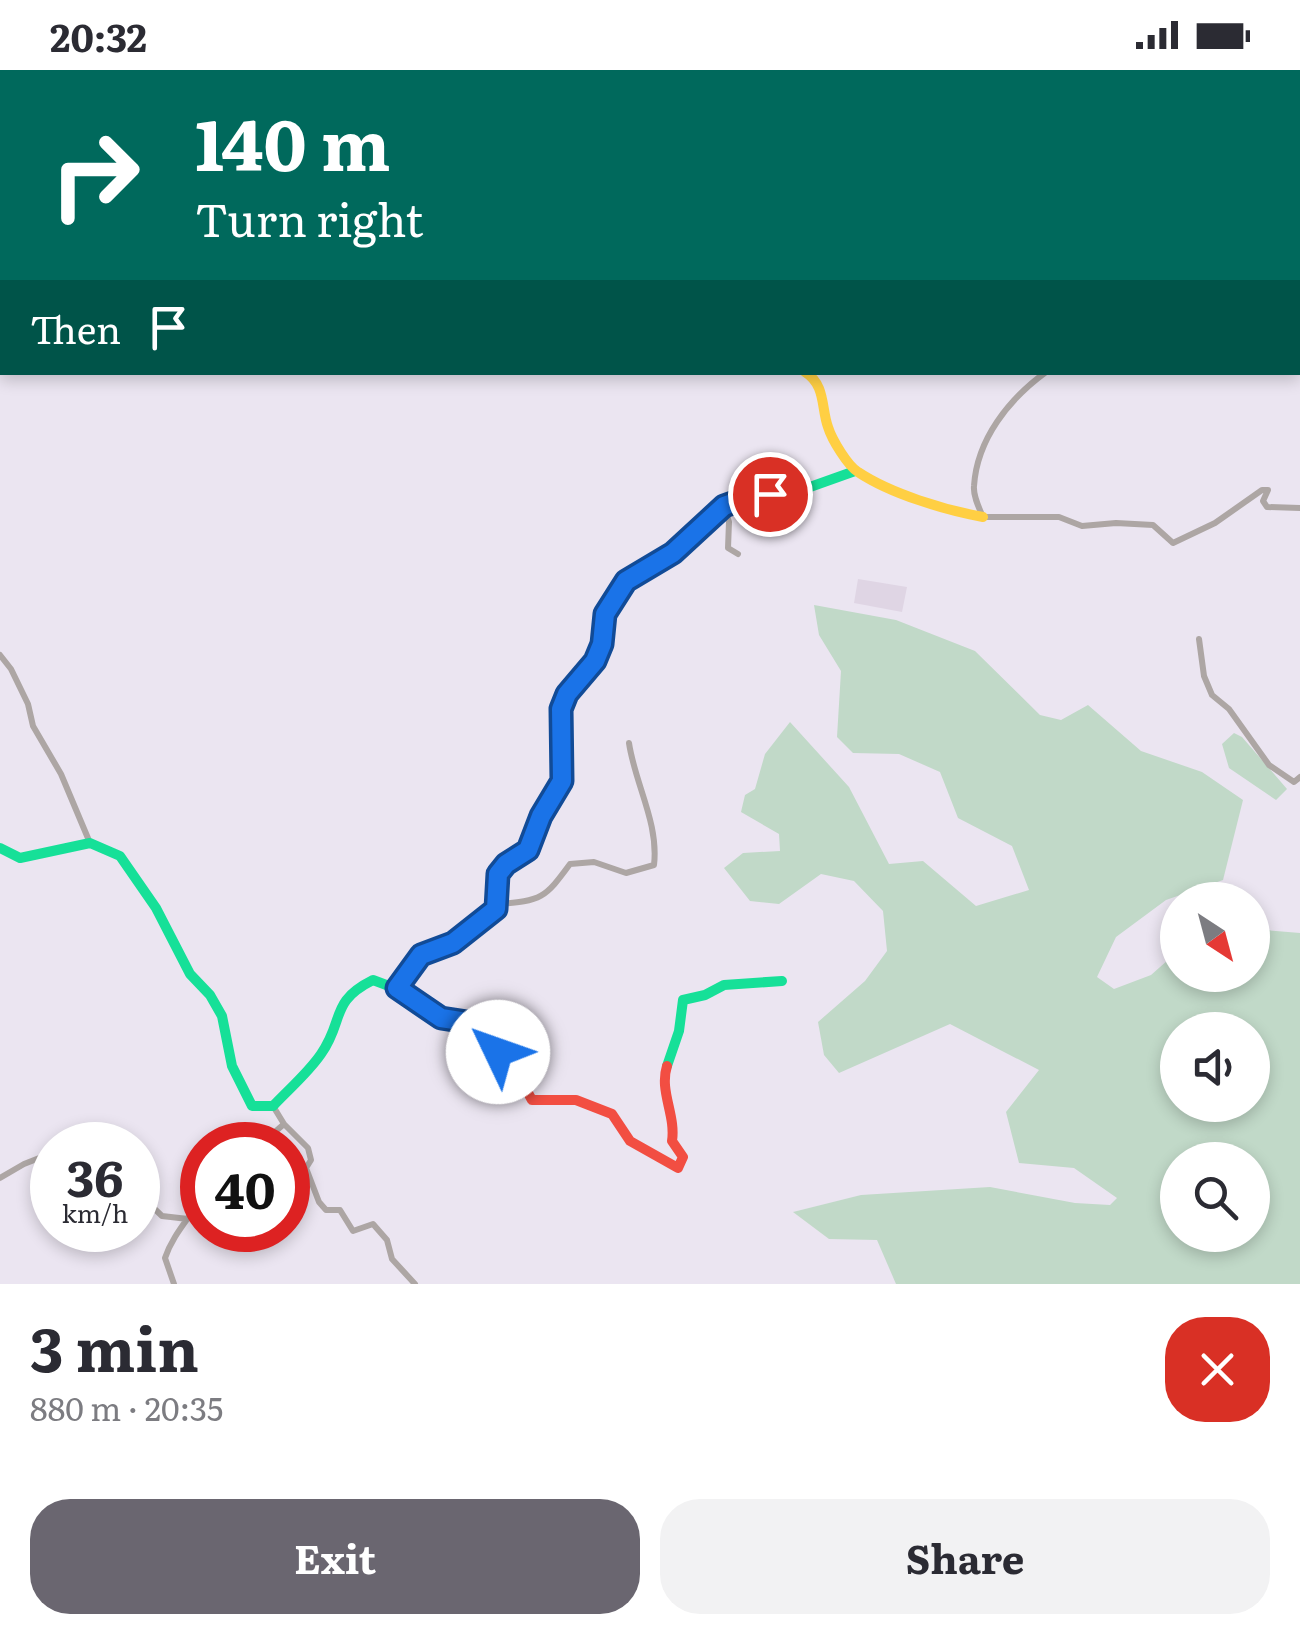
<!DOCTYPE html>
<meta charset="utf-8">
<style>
:root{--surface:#fff;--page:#f2f2f3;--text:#2b2b33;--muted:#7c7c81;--accent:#6a6670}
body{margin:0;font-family:Literata,serif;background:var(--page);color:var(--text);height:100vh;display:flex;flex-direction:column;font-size:38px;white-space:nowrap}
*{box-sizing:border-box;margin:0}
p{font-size:32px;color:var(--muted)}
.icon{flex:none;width:55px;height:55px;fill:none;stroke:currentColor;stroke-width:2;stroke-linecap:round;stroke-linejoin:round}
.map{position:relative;height:1214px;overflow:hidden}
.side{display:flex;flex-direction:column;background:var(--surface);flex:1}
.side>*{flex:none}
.hud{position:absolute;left:0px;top:0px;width:1300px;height:305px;box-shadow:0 5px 15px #0003;background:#00695c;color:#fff;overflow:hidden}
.needle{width:65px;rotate:144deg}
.fabs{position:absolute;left:1160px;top:812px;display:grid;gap:20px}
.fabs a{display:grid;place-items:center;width:110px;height:110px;border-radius:50%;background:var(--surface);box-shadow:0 5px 15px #0003;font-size:50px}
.speed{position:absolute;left:30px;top:1052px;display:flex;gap:20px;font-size:50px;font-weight:700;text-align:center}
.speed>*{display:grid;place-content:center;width:130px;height:130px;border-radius:50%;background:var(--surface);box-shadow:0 5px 15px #0003;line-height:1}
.speed small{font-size:25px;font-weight:400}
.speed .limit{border:15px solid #d22;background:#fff;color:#111}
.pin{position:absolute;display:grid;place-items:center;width:85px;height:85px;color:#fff;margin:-42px;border:5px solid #fff;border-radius:50%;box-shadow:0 2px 10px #0007}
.me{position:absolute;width:110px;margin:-55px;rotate:312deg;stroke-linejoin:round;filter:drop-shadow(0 0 8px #0008)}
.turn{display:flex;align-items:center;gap:35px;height:210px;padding:0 30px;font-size:45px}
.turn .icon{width:130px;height:130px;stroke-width:2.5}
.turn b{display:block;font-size:70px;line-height:85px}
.then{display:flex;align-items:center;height:95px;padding:0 30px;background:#0003;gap:20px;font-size:38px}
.round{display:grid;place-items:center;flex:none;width:105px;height:105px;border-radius:40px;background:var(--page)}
.head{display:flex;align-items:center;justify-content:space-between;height:170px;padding:0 30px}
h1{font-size:60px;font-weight:700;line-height:75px}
.action{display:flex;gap:20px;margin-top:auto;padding:20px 30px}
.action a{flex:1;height:115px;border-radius:40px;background:var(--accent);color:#fff;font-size:40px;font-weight:700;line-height:115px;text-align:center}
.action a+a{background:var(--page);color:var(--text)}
.status{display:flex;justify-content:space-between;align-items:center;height:70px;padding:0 50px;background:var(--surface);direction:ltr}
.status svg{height:28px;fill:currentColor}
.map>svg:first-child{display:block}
.education{fill:#dfd5e4}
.green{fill:#c1d9c8;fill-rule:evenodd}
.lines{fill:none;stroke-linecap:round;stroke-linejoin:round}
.street{stroke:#ada6a4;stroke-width:6}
.fast{stroke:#16e098;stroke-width:10}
.slow{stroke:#ffcf43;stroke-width:10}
.jam{stroke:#f24e42;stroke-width:10}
.route-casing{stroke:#114b97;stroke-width:25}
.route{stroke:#1a73e8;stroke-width:18}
</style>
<div class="status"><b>20:32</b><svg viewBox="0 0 49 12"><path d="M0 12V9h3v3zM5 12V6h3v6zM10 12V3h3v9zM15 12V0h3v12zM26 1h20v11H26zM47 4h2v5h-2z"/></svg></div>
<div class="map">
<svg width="1300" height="1214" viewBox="0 0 1300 1214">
<rect width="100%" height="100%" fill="#ebe5f1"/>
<!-- education -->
<path class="education" d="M858 509 907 517 902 542 854 533Z"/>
<!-- green -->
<path class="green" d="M814 535 896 550 975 581 1040 645 1061 650 1088 635 1141 681 1202 702 1243 730 1223 810 1166 830 1116 867 1097 907 1114 919 1151 905 1177 882 1178 905H1252L1253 859 1300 863V1214H896L877 1170 829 1169 793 1142 861 1125 990 1117 1075 1133 1110 1135 1117 1128 1074 1098 1019 1093 1006 1042 1039 1000 950 954 839 1003 824 985 818 952 865 911 887 881 883 841 854 811 821 804 779 834 750 831 724 798 743 783 780 781 779 764 741 742 745 725 755 719 765 684 790 652 849 717 889 794 923 791 976 836 1029 820 1012 776 958 748 940 702 899 684 853 683 837 667 841 601 819 565ZM1178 960H1252V1035H1178ZM1178 1090H1252V1165H1178Z
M1234 663 1242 667 1287 719 1276 730 1229 698 1222 674Z"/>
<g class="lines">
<!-- street -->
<path class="street" d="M762 0 764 2
M1160 0 1161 2
M314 1V0
M1217 2V0
M1298 95 1300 97
M1046 302C1009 329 977 369 974 416 973 426 979 438 983 447H1059L1082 456 1116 453 1153 455 1173 473 1215 453 1262 420H1268L1263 431 1267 437 1300 438
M724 436 729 452 728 478 738 484
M1199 569 1204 606 1212 625 1229 639 1269 695 1294 712 1300 707
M0 585 11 599 28 634 33 656 61 704 90 773
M497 834C542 831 545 828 570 794L594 792 626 803 654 795C659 753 635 714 629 673
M284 1054 308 1078 311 1090 306 1098 319 1132 326 1140H340L353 1161 373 1154 387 1170 392 1189 415 1214
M260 1075 284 1054 273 1036
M0 1108 24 1094 52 1083
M138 1123 162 1146 188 1149
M174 1214 165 1188C173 1164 190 1148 202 1127"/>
<!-- fast -->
<path class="fast" d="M394 0 396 2
M700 458 724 436 752 426 782 427 855 401
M0 778 20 788 90 773 120 786 156 838 190 904 210 925 222 946 232 996 252 1036H273C289 1019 308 1003 321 984 345 950 329 932 373 910L397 919 423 883 453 873 496 839 498 810
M667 996 679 961 683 930 705 925 724 915 782 911"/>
<!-- slow -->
<path class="slow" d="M805 302C826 315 821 338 828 357 832 370 848 396 858 402 891 424 945 440 983 447"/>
<!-- jam -->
<path class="jam" d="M498 810 506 794 528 780 541 746 562 711 561 639 567 624 595 591 602 574 605 544 627 511 673 483 700 458
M397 919 441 948 470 955 490 983C518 986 519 1009 532 1030H576L612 1044 630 1071 678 1098 683 1087 672 1071C676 1045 659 1021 667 996"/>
</g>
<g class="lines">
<defs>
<path id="route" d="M498 982H490L467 952 441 948 397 918 421 885 453 873 496 839 498 804 506 794 528 780 541 746 562 711 561 639 567 624 595 591 602 574 605 544 626 511 673 483 724 436 752 426 770 424"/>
</defs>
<!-- route casing -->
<use href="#route" class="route-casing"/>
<!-- route -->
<use href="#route" class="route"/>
</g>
</svg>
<div class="fabs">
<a><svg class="needle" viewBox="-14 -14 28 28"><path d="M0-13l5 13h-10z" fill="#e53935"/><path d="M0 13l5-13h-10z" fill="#7c7c81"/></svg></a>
<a><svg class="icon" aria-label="sound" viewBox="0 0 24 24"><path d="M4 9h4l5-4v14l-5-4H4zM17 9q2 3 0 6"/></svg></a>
<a><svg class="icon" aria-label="search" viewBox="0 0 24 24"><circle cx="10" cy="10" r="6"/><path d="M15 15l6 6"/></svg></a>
</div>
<div class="speed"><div>36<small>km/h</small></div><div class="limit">40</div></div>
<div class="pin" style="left:770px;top:424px;background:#d93025"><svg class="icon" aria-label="arrive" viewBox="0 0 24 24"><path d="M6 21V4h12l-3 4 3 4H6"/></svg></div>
<svg class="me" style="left:498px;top:982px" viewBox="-20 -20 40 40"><circle r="19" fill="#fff"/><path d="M0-13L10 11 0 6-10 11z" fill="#1a73e8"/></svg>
<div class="hud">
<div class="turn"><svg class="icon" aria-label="right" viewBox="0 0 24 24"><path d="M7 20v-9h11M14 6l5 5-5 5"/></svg><div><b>140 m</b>Turn right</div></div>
<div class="then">Then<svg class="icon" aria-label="arrive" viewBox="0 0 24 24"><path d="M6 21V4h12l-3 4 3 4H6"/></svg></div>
</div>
</div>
<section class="side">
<div class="head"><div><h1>3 min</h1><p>880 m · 20:35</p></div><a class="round" style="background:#d93025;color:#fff"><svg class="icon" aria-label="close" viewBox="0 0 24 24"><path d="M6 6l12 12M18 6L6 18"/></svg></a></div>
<div class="action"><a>Exit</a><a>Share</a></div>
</section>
